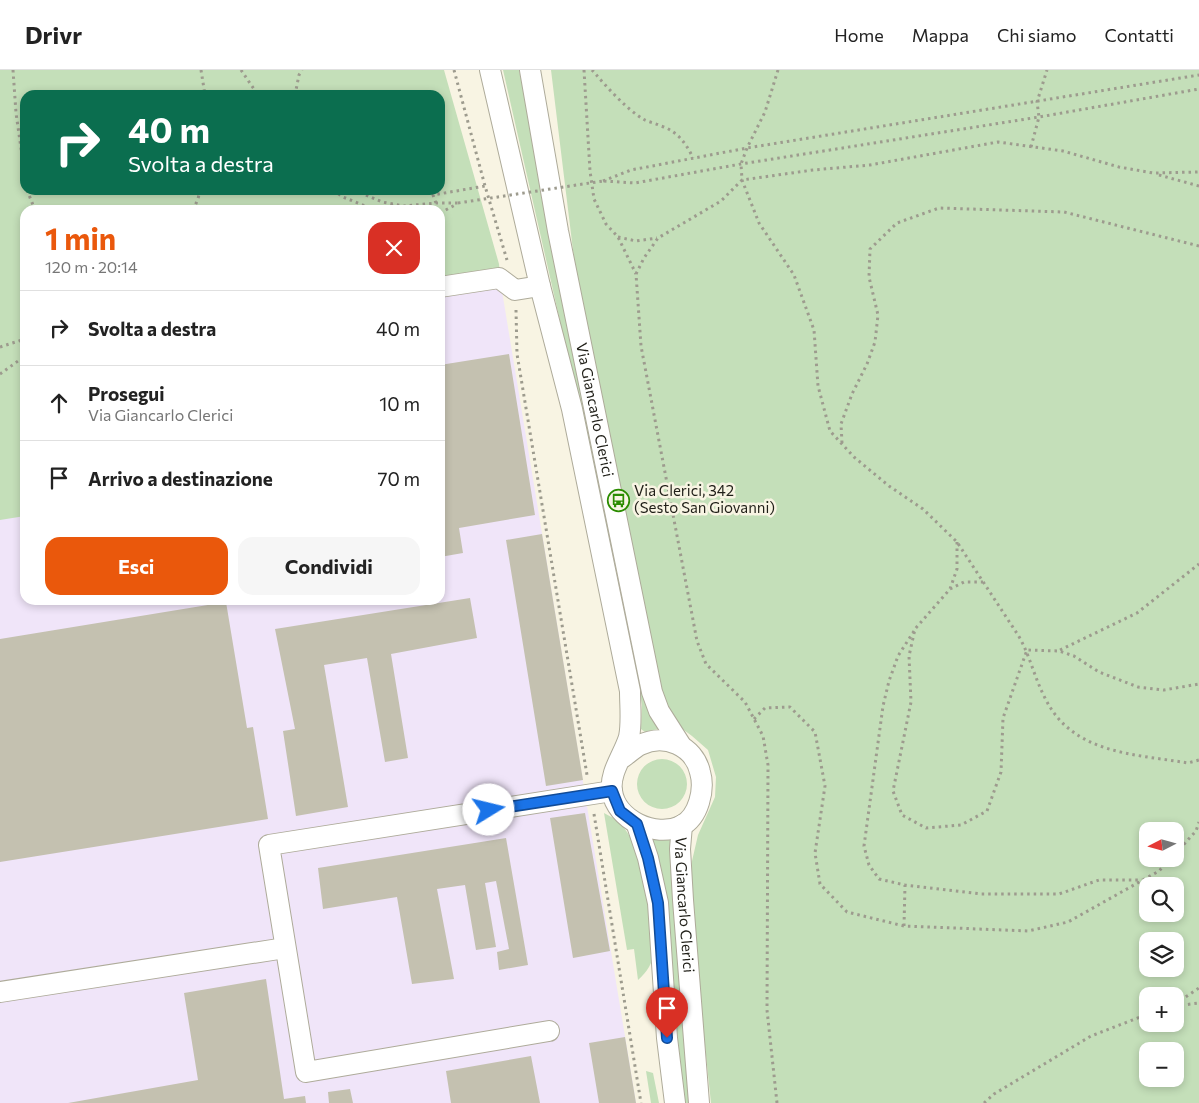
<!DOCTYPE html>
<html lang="it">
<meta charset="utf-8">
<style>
:root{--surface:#fff;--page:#f6f6f6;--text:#222;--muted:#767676;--line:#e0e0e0;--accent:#ea580c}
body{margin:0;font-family:Commissioner,sans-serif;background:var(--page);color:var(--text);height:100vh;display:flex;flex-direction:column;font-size:19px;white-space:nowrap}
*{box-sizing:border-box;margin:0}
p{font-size:16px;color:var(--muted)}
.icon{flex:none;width:28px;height:28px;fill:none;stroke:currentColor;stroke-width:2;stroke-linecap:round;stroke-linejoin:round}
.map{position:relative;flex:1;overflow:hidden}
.drawer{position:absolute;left:20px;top:135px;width:425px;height:400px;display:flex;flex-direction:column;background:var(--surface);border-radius:15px;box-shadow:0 2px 8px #0003}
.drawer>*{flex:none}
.guide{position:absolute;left:20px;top:20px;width:425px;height:105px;border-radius:15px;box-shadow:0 2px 8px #0003;background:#0b6e4f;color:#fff;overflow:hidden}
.needle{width:32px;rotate:264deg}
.fabs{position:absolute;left:1139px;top:752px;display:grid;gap:10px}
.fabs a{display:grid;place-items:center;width:45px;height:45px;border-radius:10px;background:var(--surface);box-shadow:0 2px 8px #0003;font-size:25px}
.pin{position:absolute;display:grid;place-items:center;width:42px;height:42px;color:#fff;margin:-51px -21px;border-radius:50% 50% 50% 0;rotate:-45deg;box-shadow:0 0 5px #0007}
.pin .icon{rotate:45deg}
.me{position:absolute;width:55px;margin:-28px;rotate:81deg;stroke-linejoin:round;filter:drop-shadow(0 0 4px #0008)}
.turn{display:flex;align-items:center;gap:18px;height:105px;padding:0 25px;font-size:22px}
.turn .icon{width:65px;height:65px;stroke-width:2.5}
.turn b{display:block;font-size:35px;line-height:42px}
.round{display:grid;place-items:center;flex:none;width:52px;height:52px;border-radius:15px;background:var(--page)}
.headline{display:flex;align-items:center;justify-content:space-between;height:85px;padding:0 25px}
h1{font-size:30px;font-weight:700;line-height:38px;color:var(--accent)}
.cta{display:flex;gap:10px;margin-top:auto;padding:10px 25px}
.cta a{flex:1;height:58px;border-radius:15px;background:var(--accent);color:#fff;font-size:20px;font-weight:700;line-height:58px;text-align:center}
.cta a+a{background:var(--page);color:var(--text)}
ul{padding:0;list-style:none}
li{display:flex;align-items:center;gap:15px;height:75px;padding:0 25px;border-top:1px solid var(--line)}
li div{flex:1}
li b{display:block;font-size:19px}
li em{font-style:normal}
header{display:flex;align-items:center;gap:30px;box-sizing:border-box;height:70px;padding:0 25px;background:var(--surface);border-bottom:1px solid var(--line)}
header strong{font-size:24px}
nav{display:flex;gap:28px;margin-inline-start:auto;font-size:18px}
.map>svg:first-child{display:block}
.industrial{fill:#f0e5f9}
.green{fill:#c4dfb9;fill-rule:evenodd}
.building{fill:#c4c1b0}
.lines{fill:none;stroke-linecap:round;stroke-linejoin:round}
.minor-casing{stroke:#aeab9a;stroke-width:22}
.path{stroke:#9d9b8e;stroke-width:3;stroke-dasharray:2.5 4;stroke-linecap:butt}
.minor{stroke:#fff;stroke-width:20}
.path-bridge{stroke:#9d9b8e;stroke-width:3;stroke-dasharray:2.5 4;stroke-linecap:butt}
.route-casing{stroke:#114b97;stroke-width:12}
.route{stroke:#1a73e8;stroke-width:9}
.labels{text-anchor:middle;stroke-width:5;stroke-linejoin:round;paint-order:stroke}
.street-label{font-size:15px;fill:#201f18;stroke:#f8f4e3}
.poi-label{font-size:15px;fill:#201f18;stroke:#f8f4e3;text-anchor:start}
</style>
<header>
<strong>Drivr</strong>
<nav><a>Home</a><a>Mappa</a><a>Chi siamo</a><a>Contatti</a></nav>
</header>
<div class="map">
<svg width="1199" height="1033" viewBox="0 0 1199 1033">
<rect width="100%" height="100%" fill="#f8f4e3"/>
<!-- industrial -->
<path class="industrial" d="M501 215 636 1033H0V449L25 446V530H440V225Z"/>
<!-- green -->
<path class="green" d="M0 0H444L499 194 501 215 440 225V140H25V446L0 450ZM25 25H440V120H25Z
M503 0H519L529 43 658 653V659L645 662 641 659 642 635 629 555Z
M551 0H1199V1033H711L689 823 692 791 698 765 715 727 716 707 708 680 692 666 677 655 661 621 577 213ZM1148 761H1175V789H1148ZM1148 816H1175V844H1148ZM1148 871H1175V899H1148ZM1148 926H1175V954H1148ZM1148 981H1175V1009H1148Z
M637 714a25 25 0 1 1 50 0a25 25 0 1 1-50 0Z
M604 743C614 748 621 753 627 762 645 789 647 823 651 854 652 862 654 872 654 881 653 893 647 902 638 910L634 879 627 880Z
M651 765 676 768 694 1033H684L680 1003 660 802Z
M646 1001 653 1003 659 1033H651Z"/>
<!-- building -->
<path class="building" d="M509 284 535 445 459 458 463 483 440 487V295Z
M542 464 583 710 546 716 506 470Z
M470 528 477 568 391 584 408 688 385 692 367 588 324 595 348 737 296 746 283 661 295 659 275 559Z
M226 532 247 658 253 657 268 749 0 792V569Z
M585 743 610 881 573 888 550 748Z
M506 768 528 895 499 900 497 882 509 879 496 811 485 813 496 877 476 880 465 815 437 819 454 909 412 914 397 827 323 839 318 798Z
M266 909 284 1029 305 1026 306 1033H68L198 1010 184 923Z
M625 967 636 1033H599L589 973Z
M531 986 540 1033H451L446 1001Z
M350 1019 353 1033H329L328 1022Z"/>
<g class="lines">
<defs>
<g id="minor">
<path d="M490 0 540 216 572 339 630 621C630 636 632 653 629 667 624 684 609 703 612 721 616 750 655 768 681 756 699 747 705 719 700 702 694 676 665 663 640 675 634 678 628 684 622 688"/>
<path id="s1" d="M530 0 558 161 652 622 659 641 680 674"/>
<path d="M440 217 499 208 515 220 540 216"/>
<path d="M637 755 648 788 658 833 667 968 675 1033"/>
<path id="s2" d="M682 755 680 779 683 830 699 1033"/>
<path d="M0 922 285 878"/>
<path d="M549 961 306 1002 269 775 612 721"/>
</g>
</defs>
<!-- minor casing -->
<use href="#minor" class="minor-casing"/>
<!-- path -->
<path class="path" d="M13 0 16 43 25 106
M201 0 205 25
M241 0 258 25
M454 0 485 116 507 190
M584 0 590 101 594 129 606 154 618 167 636 204
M592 0C607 17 624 37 643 49 648 52 655 53 661 56 677 61 686 73 693 88
M778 0 765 42 747 78 741 94 742 110 759 153 794 205 814 260 818 316 830 361 854 387 889 416 923 439 957 472 1018 565C1030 585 1034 607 1045 628 1072 684 1134 684 1188 693L1199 690
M295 25 299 5 302 0
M1031 77 1039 47 1037 32 1047 0
M1159 105 1199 116
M603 111 631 100 747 78 1199 5
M604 111 635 113 741 94 1039 47 1199 19
M27 120 35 140
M333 120 343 127 375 140
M354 120 382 132 404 136 436 133H458
M436 133 433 125 485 116
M193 140 198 129 200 120
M379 140 393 134
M440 143 457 134
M618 167 636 171 657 168
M516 240 517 284 587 705
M0 277 25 269
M0 304 25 286
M842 373 841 354 852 324 867 294 875 272 878 245 869 207 870 179 897 153 939 138 1064 142 1199 176
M957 472V499L950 519 915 559 909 586 911 632 893 721 902 745 926 758 961 755 987 741 1001 702 1003 648 1027 580 1059 581 1074 586 1099 602 1138 617 1164 620 1199 614
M950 519 964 512H983
M914 561 898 586 889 611 883 636 864 776 869 795 879 809 905 815 981 824H1059L1099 810H1142
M1060 580 1137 543 1199 494
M754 649 765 638 790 637 815 662 825 716 815 783 820 814 847 842 904 856 1028 861 1068 852 1159 801 1170 789
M594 744 641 1033
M1175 784 1196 761 1199 752
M904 856 905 815
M1175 934 1199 918
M1175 936 1199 933
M777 1033 767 940 768 695 763 666 745 632 706 594 697 571 641 276 636 204 644 188 658 168 721 131 742 110 813 100 870 95 998 72 1063 81 1119 97 1153 103 1199 102
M984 1033 994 1024 1091 966 1148 944"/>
<!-- minor -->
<use href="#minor" class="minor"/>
<!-- path-bridge -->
<path class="path-bridge" d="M458 133 603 111"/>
</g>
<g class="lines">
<defs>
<path id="route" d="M489 740 612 721 620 741 637 754 648 788 658 833 667 968"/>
</defs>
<!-- route casing -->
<use href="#route" class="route-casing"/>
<!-- route -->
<use href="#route" class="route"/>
</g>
<!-- icons -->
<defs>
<symbol id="bus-ring" viewBox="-11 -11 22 22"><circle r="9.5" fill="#f8f4e3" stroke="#2b8c00" stroke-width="1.5"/><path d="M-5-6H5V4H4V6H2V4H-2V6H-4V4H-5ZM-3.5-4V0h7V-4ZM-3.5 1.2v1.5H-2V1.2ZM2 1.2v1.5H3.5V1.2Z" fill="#2b8c00"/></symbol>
</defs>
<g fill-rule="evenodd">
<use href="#bus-ring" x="606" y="418" width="25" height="25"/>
</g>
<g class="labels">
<!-- street labels -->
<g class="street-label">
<text dy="5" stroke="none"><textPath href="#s1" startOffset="346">Via Giancarlo Clerici</textPath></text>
<text dy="5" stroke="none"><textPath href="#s2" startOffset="80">Via Giancarlo Clerici</textPath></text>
</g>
<!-- poi labels -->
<g class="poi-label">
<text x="634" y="426">Via Clerici, 342<tspan x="634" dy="17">(Sesto San Giovanni)</tspan></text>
</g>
</g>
</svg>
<div class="fabs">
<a><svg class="needle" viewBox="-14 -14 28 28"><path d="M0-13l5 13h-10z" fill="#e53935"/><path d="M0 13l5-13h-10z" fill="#767676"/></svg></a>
<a><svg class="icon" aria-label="search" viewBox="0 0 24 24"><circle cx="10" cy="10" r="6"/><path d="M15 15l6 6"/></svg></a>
<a><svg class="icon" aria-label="layers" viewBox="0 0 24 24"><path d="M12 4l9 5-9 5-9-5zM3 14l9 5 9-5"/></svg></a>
<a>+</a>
<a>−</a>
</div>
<div class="pin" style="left:667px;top:968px;background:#d93025"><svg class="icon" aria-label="arrive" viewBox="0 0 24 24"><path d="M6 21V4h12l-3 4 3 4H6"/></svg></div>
<svg class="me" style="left:489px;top:740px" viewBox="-20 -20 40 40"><circle r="19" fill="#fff"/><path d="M0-13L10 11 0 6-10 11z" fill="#1a73e8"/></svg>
<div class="guide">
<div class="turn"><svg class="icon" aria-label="right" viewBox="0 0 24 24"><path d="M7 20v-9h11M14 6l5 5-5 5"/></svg><div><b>40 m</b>Svolta a destra</div></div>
</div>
<section class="drawer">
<div class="headline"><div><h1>1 min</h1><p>120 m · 20:14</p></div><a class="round" style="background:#d93025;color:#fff"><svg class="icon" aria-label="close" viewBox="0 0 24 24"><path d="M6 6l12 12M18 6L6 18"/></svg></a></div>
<ul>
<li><svg class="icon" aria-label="right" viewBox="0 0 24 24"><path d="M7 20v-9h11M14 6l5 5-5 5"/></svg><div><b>Svolta a destra</b></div><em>40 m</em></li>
<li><svg class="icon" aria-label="ahead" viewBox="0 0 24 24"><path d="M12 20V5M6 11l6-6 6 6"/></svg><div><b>Prosegui</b><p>Via Giancarlo Clerici</p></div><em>10 m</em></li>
<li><svg class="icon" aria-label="arrive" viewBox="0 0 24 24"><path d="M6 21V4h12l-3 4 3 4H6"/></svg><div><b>Arrivo a destinazione</b></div><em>70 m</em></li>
</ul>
<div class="cta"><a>Esci</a><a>Condividi</a></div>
</section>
</div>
